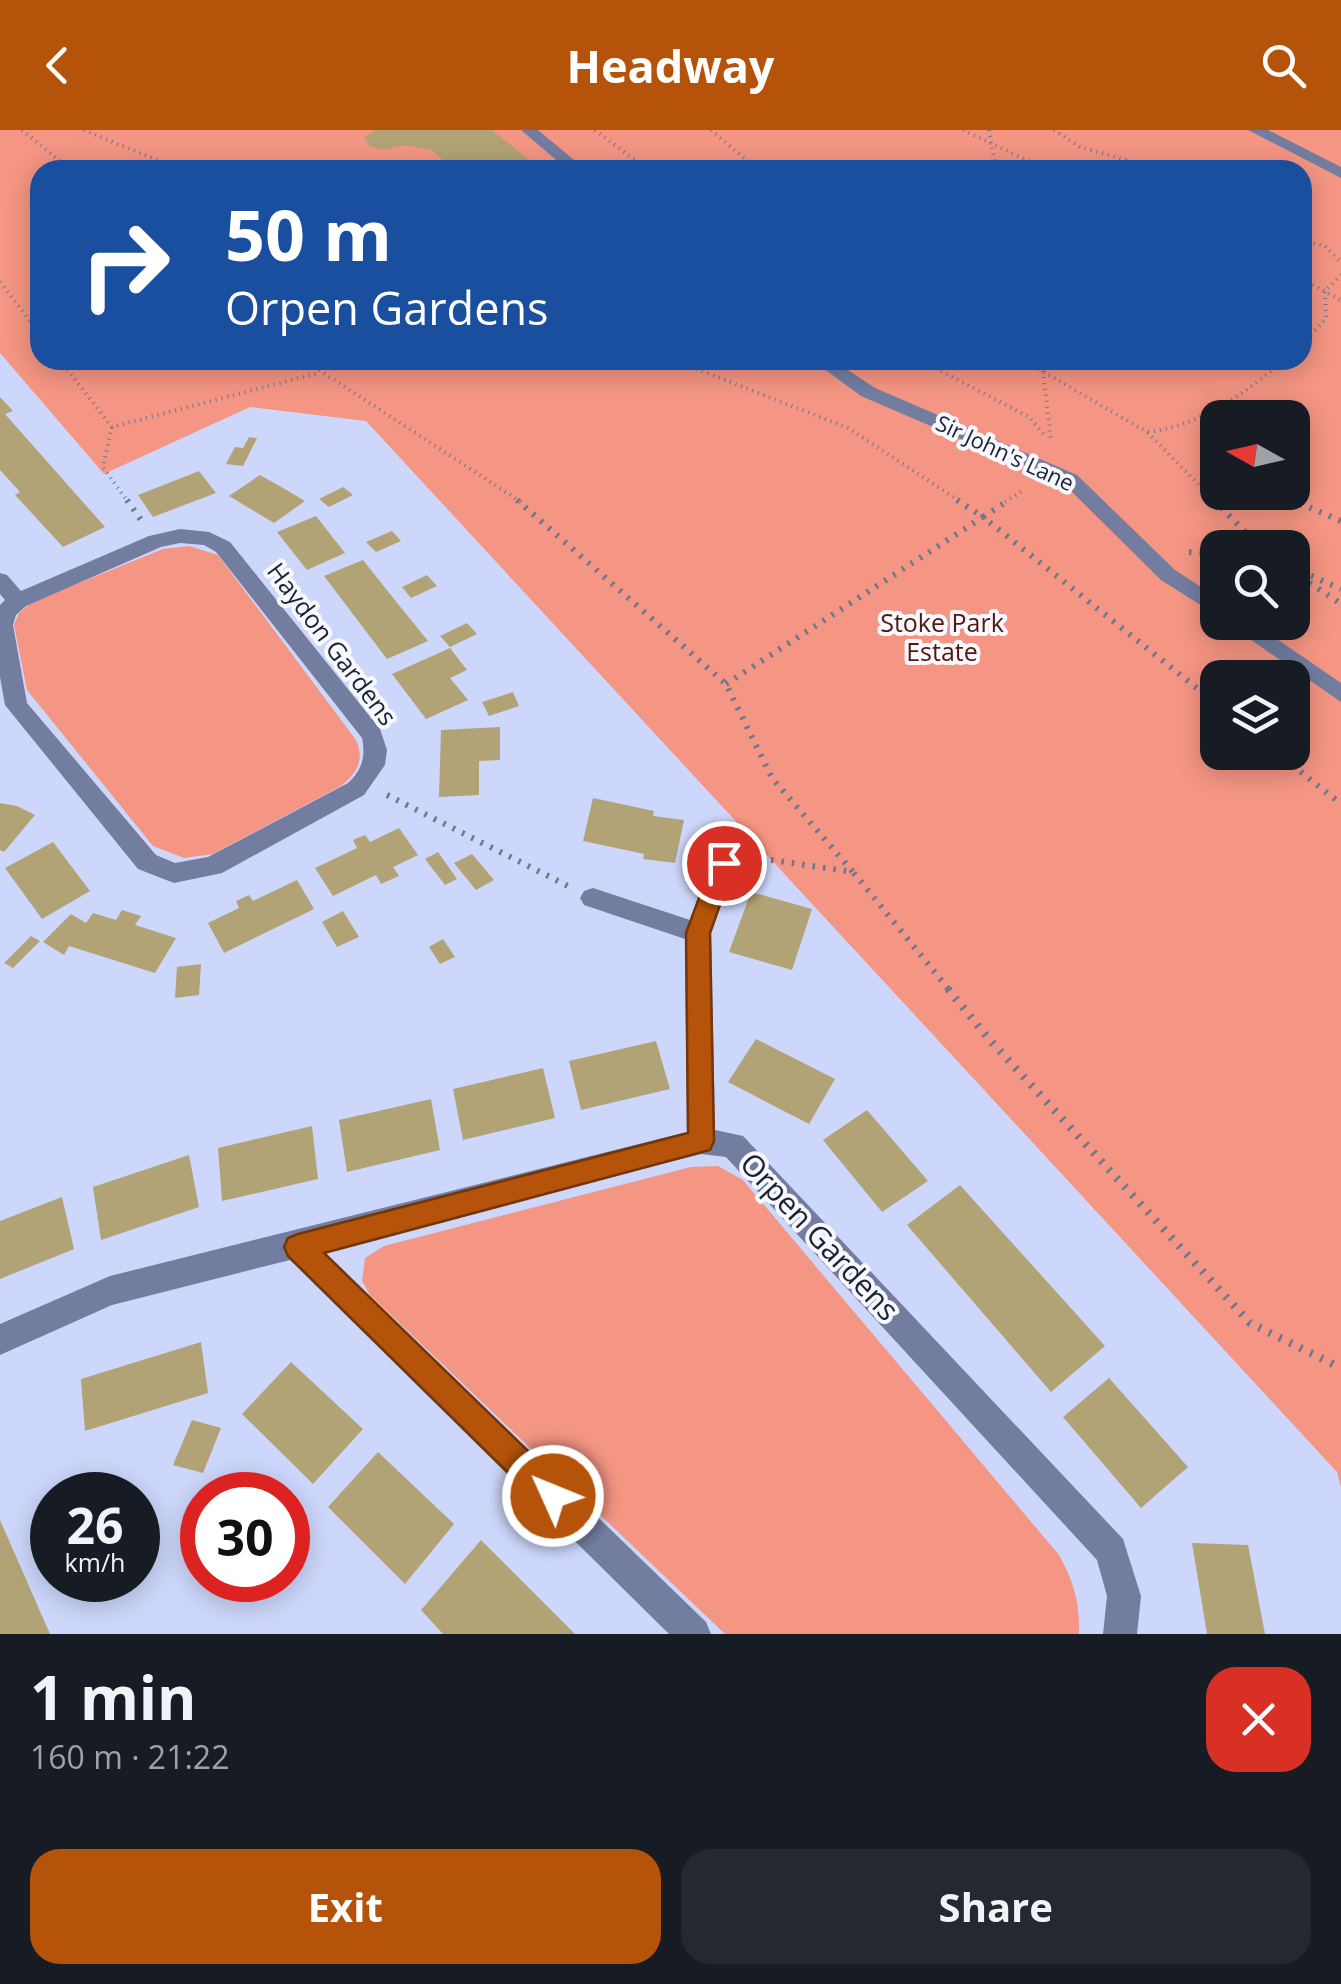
<!DOCTYPE html>
<meta charset="utf-8">
<style>
:root{--surface:#171b24;--page:#242831;--text:#f1f3f6;--muted:#9ea1a6;--accent:#b45309}
body{margin:0;font-family:"Open Sans",sans-serif;background:var(--page);color:var(--text);height:100vh;display:flex;flex-direction:column;font-size:38px;white-space:nowrap}
*{box-sizing:border-box;margin:0}
p{font-size:32px;color:var(--muted)}
.icon{flex:none;width:55px;height:55px;fill:none;stroke:currentColor;stroke-width:2;stroke-linecap:round;stroke-linejoin:round}
.map{position:relative;height:1504px;overflow:hidden}
.panel{display:flex;flex-direction:column;background:var(--surface);flex:1}
.panel>*{flex:none}
.banner{position:absolute;left:30px;top:30px;width:1282px;height:210px;border-radius:30px;box-shadow:0 5px 25px #0003;background:#1a4fa0;color:#fff;overflow:hidden}
.needle{width:65px;rotate:278deg}
.fabs{position:absolute;left:1200px;top:270px;display:grid;gap:20px}
.fabs a{display:grid;place-items:center;width:110px;height:110px;border-radius:20px;background:var(--surface);box-shadow:0 5px 25px #0003;font-size:50px}
.speed{position:absolute;left:30px;top:1342px;display:flex;gap:20px;font-size:50px;font-weight:700;text-align:center}
.speed>*{display:grid;place-content:center;width:130px;height:130px;border-radius:50%;background:var(--surface);box-shadow:0 5px 25px #0003;line-height:1}
.speed small{font-size:25px;font-weight:400}
.speed .limit{border:15px solid #d22;background:#fff;color:#111}
.pin{position:absolute;display:grid;place-items:center;width:85px;height:85px;color:#fff;margin:-42px;border:5px solid #fff;border-radius:50%;box-shadow:0 2px 10px #0007}
.me{position:absolute;width:110px;margin:-55px;rotate:314deg;stroke-linejoin:round;filter:drop-shadow(0 0 8px #0008)}
.turn{display:flex;align-items:center;gap:35px;height:210px;padding:0 30px;font-size:45px}
.turn .icon{width:130px;height:130px;stroke-width:2.5}
.turn b{display:block;font-size:70px;line-height:85px}
.round{display:grid;place-items:center;flex:none;width:105px;height:105px;border-radius:30px;background:var(--page)}
.headline{display:flex;align-items:center;justify-content:space-between;height:170px;padding:0 30px}
h1{font-size:60px;font-weight:700;line-height:75px}
.primary-button{display:flex;gap:20px;margin-top:auto;padding:20px 30px}
.primary-button a{flex:1;height:115px;border-radius:30px;background:var(--accent);color:#fff;font-size:40px;font-weight:700;line-height:115px;text-align:center}
.primary-button a+a{background:var(--page);color:var(--text)}
header{display:flex;justify-content:space-between;align-items:center;height:130px;padding:0 30px;background:var(--accent);color:#fff;font-size:45px;font-weight:700}
.map>svg:first-child{display:block}
.green{fill:#f59583;fill-rule:evenodd}
.building{fill:#b2a376}
.lines{fill:none;stroke-linecap:round;stroke-linejoin:round}
.path-far2{stroke:#6f768f;stroke-width:4;stroke-dasharray:1 5;stroke-linecap:butt}
.path-far1{stroke:#6f768f;stroke-width:6;stroke-dasharray:2.5 8;stroke-linecap:butt}
.path{stroke:#6f768f;stroke-width:8;stroke-dasharray:2.5 9;stroke-linecap:butt}
.minor{fill:#727da0;fill-rule:evenodd}
.route{fill:#b45309;stroke:#753606;stroke-width:2.5}
.labels{text-anchor:middle;stroke-width:8;stroke-linejoin:round;paint-order:stroke}
.far-street-label{font-size:22px;fill:#1e2333;stroke:#f8f9fe}
.park-label{font-size:25px;fill:#53170d;stroke:#f8f9fe}
.street-label{font-size:25px;fill:#1e2333;stroke:#f8f9fe}
.near-street-label{font-size:30px;fill:#1e2333;stroke:#f8f9fe}
</style>
<header><svg class="icon" aria-label="back" viewBox="0 0 24 24"><path d="M15 5l-7 7 7 7"/></svg>Headway<svg class="icon" aria-label="search" viewBox="0 0 24 24"><circle cx="10" cy="10" r="6"/><path d="M15 15l6 6"/></svg></header>
<div class="map">
<svg width="1341" height="1504" viewBox="0 0 1341 1504">
<rect width="100%" height="100%" fill="#cdd7fb"/>
<!-- green -->
<path class="green" d="M0 0H1341V1358L1337 1342 366 291 250 277 104 344 0 223ZM40 40H1302V230H40ZM1218 288H1292V362H1218ZM1218 418H1292V492H1218ZM1218 548H1292V622H1218Z
M189 416 218 425 356 610C365 630 357 643 341 656L213 724 184 728 153 716 27 560 14 495 19 483 32 472 163 419Z
M718 1036 743 1050 1059 1425C1074 1452 1080 1473 1079 1504H725L370 1165 362 1151 365 1128 384 1116 691 1037Z"/>
<!-- building -->
<path class="building" d="M375 0H492L538 37 446 40 441 36 447 34 432 20 404 15 383 20 370 17 364 8Z
M0 267 13 281 5 284 105 397 63 417 15 365 20 362 0 340Z
M249 307 257 308 243 336 226 334 235 317 243 318Z
M199 341 216 363 153 387 138 365Z
M260 345 283 358 305 371 274 393 229 366Z
M343 357 353 365 329 377 319 369Z
M316 386 345 423 307 440 277 402Z
M392 401 401 411 376 422 366 412Z
M363 430 394 469 428 511 387 529 324 446Z
M427 445 437 456 411 468 402 457Z
M467 493 477 504 450 517 440 506Z
M450 518 467 540 450 548 468 570 426 589 392 544Z
M513 562 519 576 489 586 482 572Z
M500 597V630L479 631V665L439 667 441 600Z
M593 668 654 681 653 686 684 690 675 733 643 729 644 724 583 711Z
M0 673 17 676 35 685 4 722 0 720Z
M399 698 418 725 393 737 399 746 381 754 376 745 333 766 315 738 357 718 353 710 365 705 370 712Z
M53 712 90 761 42 789 5 738Z
M438 722 457 749 445 755 425 729Z
M472 724 494 750 476 760 454 733Z
M297 750 314 779 224 823 208 793 239 778 236 771 249 765 253 771Z
M751 762 812 779 792 840 729 822Z
M122 780 141 786 135 795 176 808 155 843 69 816 64 825 43 812 71 784 86 793 93 783 116 790Z
M343 781 359 807 337 817 322 792Z
M31 806 40 811 13 838 4 833Z
M443 809 455 827 440 834 429 817Z
M201 834 199 865 175 868 177 837Z
M756 909 835 949 809 994 728 952Z
M656 911 670 959 581 980 569 931Z
M543 938 555 988 463 1010 453 959Z
M431 969 440 1020 347 1042 339 990Z
M867 980 928 1051 882 1082 823 1010Z
M312 996 318 1049 222 1071 218 1018Z
M189 1025 199 1077 101 1110 93 1057Z
M960 1055 1105 1216 1051 1262 907 1095Z
M62 1067 74 1119 0 1149V1091Z
M201 1212 208 1263 85 1301 81 1249Z
M291 1232 363 1299 313 1354 242 1284Z
M1109 1248 1188 1337 1141 1378 1063 1287Z
M192 1290 221 1298 203 1343 173 1335Z
M378 1322 454 1394 405 1454 328 1377Z
M0 1390 14 1422 50 1504H0Z
M481 1410 575 1504H443L421 1480Z
M1192 1413 1248 1415 1265 1504H1207Z"/>
<g class="lines">
<!-- path-far2 -->
<path class="path-far2" d="M22 0 71 40
M84 0 181 40
M595 0 648 40
M711 0 758 40
M963 0 1048 40
M989 0 996 40
M1054 0 1080 17 1126 30 1137 40
M1302 111 1325 116 1341 132
M1302 149 1341 170
M0 152 40 204
M1302 213 1326 189 1325 161 1341 145
M60 230 112 297 318 243
M304 230 521 372
M674 230 848 298 961 372
M920 230 1029 287 1045 306
M1023 230 1147 302 1216 372
M1038 230 1043 242 1051 311
M112 297 103 337 128 372
M1148 302C1202 295 1244 264 1284 230
M1202 355 1218 358
M1241 362 1291 372
M1005 372 1025 359"/>
<!-- path-far1 -->
<path class="path-far1" d="M127 370 141 390
M517 370 726 554 772 648 853 742
M957 370 983 387 1009 370
M1214 370 1261 418
M1279 370 1304 375 1341 391
M1189 422 1218 424
M1292 437 1341 459
M1292 441 1341 474
M726 554 983 387 1218 575
M1276 622 1341 674
M387 665 568 756
M750 731 771 730 853 742 950 861"/>
<!-- path -->
<path class="path" d="M948 859 987 907 1250 1193 1341 1238"/>
<!-- minor -->
<path class="minor" d="M521 0H538L586 40H568Z
M1248 0H1268L1341 37V48Z
M812 230H833L875 258 1077 345 1175 440 1218 468V486L1161 450 1063 353 861 266Z
M180 399 209 402 230 412 380 599 387 620 385 635 364 665 222 743 174 753 138 739 5 575 0 547V475L5 470 0 464V443L7 445 21 461 149 406ZM180 413 204 415 216 422 362 608C366 627 362 640 348 653L208 727 175 733 156 725 27 573 13 495 16 485 26 476 161 417Z
M1225 492H1252L1341 553V572Z
M723 723 732 726 735 733 711 803 715 1000 743 1006 1123 1409 1141 1466 1137 1504H1103L1107 1466 1097 1430 726 1027 701 1024 323 1121 706 1492 711 1504H669L290 1130 112 1175 0 1225V1194L110 1146 687 1002 685 809 584 775 580 768 584 761 593 758 690 790 711 733 714 726Z"/>
</g>
<!-- route -->
<path class="route" d="M724 724 735 733 710 803 714 1011 710 1020 324 1123 563 1355 568 1366 563 1376 553 1381 542 1376 288 1126 284 1117 288 1108 298 1104 688 1003 686 803 712 733Z"/>
<g class="labels">
<!-- far-street labels -->
<g class="far-street-label">
<text transform="translate(1005 323) rotate(25)" y="8">Sir John's Lane</text>
</g>
<!-- park labels -->
<g class="park-label">
<text x="942" y="502">Stoke Park<tspan x="942" dy="29">Estate</tspan></text>
</g>
<!-- street labels -->
<g class="street-label">
<text transform="translate(332 514) rotate(53)" y="9">Haydon Gardens</text>
</g>
<!-- near-street labels -->
<g class="near-street-label">
<text transform="translate(819 1107) rotate(47)" y="10">Orpen Gardens</text>
</g>
</g>
</svg>
<div class="fabs">
<a><svg class="needle" viewBox="-14 -14 28 28"><path d="M0-13l5 13h-10z" fill="#e53935"/><path d="M0 13l5-13h-10z" fill="#9ea1a6"/></svg></a>
<a><svg class="icon" aria-label="search" viewBox="0 0 24 24"><circle cx="10" cy="10" r="6"/><path d="M15 15l6 6"/></svg></a>
<a><svg class="icon" aria-label="layers" viewBox="0 0 24 24"><path d="M12 4l9 5-9 5-9-5zM3 14l9 5 9-5"/></svg></a>
</div>
<div class="speed"><div>26<small>km/h</small></div><div class="limit">30</div></div>
<div class="pin" style="left:724px;top:733px;background:#d93025"><svg class="icon" aria-label="arrive" viewBox="0 0 24 24"><path d="M6 21V4h12l-3 4 3 4H6"/></svg></div>
<svg class="me" style="left:553px;top:1366px" viewBox="-20 -20 40 40"><circle r="17" fill="#b45309" stroke="#fff" stroke-width="3"/><path d="M0-11L8 9 0 5-8 9z" fill="#fff"/></svg>
<div class="banner">
<div class="turn"><svg class="icon" aria-label="right" viewBox="0 0 24 24"><path d="M7 20v-9h11M14 6l5 5-5 5"/></svg><div><b>50 m</b>Orpen Gardens</div></div>
</div>
</div>
<section class="panel">
<div class="headline"><div><h1>1 min</h1><p>160 m · 21:22</p></div><a class="round" style="background:#d93025;color:#fff"><svg class="icon" aria-label="close" viewBox="0 0 24 24"><path d="M6 6l12 12M18 6L6 18"/></svg></a></div>
<div class="primary-button"><a>Exit</a><a>Share</a></div>
</section>
